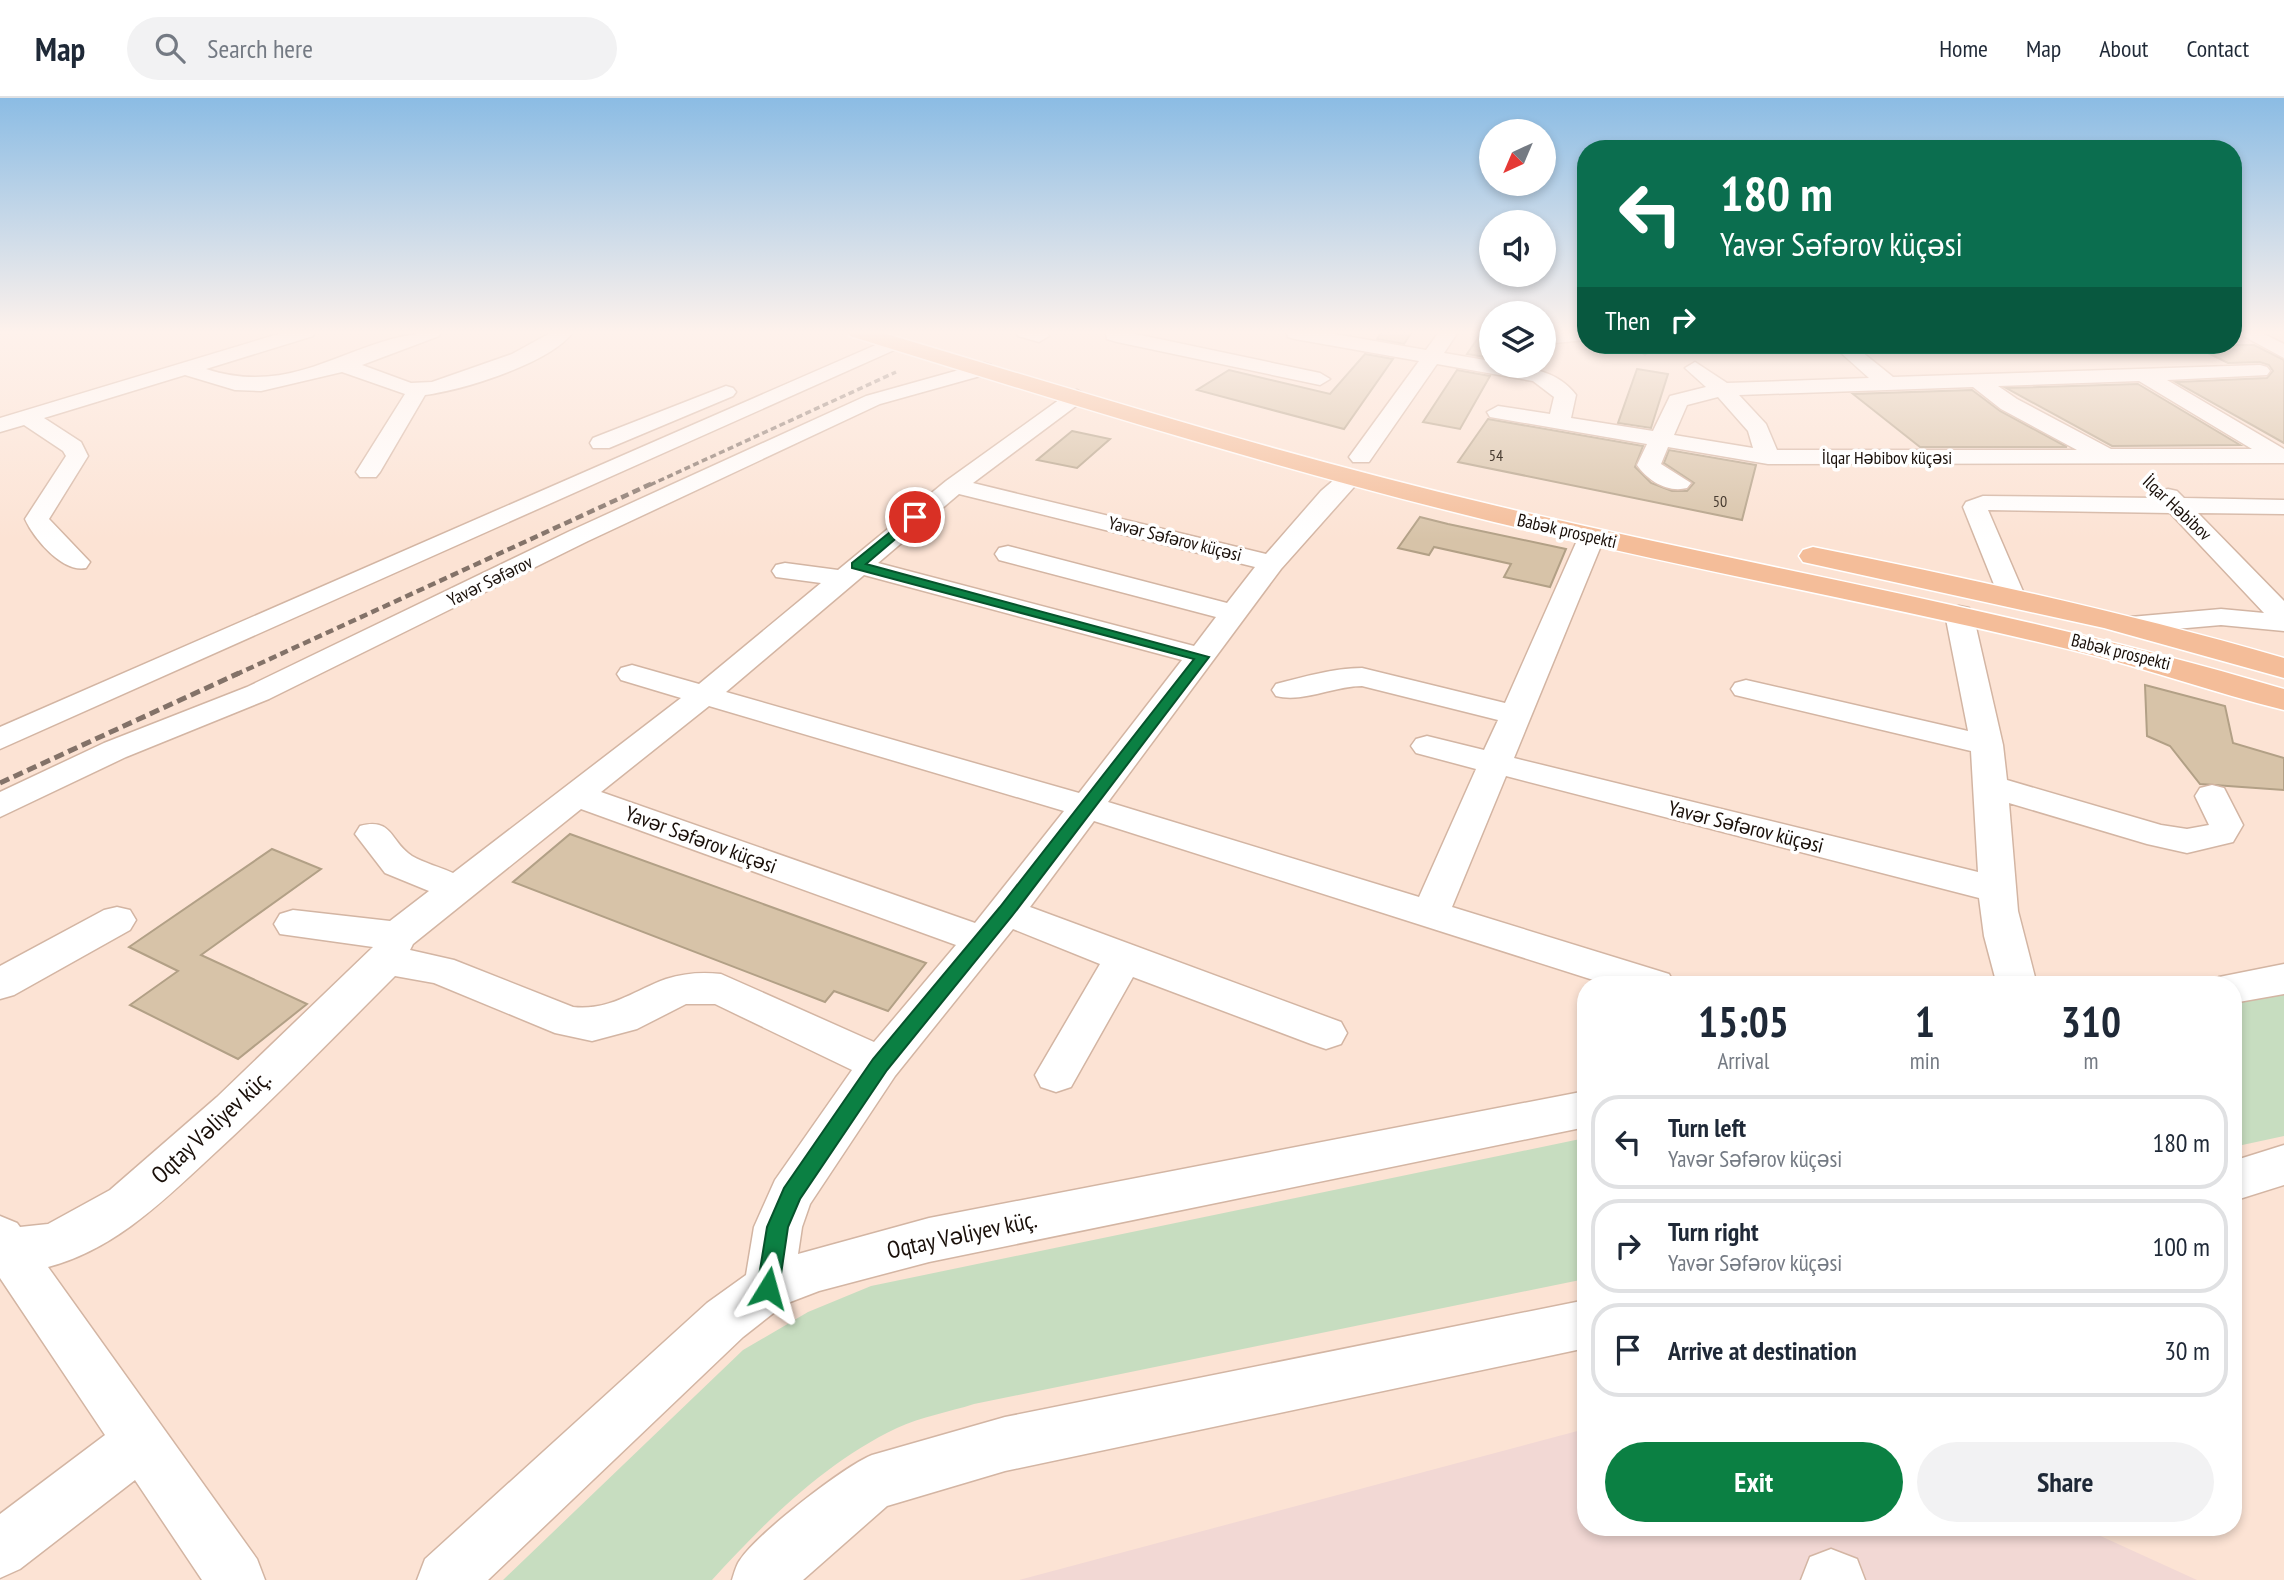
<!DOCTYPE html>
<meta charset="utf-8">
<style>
:root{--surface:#fff;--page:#f2f2f3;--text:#1f2937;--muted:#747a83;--line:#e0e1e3;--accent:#0b8043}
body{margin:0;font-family:"PT Sans Narrow",sans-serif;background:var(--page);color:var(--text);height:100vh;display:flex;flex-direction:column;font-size:26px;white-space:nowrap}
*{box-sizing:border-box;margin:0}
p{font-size:23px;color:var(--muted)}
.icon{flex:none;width:38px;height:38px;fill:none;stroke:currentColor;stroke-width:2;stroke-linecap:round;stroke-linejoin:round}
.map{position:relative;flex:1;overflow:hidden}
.sheet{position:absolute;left:1577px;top:878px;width:665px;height:560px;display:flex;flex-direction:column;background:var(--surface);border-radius:28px;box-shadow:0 4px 10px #0003}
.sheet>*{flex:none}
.guide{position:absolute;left:1577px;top:42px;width:665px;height:214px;border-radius:28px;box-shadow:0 4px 10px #0003;background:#0b6e4f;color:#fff;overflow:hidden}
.needle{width:46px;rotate:224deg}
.controls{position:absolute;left:1479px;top:21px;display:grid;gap:14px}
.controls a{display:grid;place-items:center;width:77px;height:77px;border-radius:50%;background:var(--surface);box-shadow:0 4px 10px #0003;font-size:35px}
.pin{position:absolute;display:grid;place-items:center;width:60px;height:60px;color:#fff;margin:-30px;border:4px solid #fff;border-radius:50%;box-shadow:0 2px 7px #0007}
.me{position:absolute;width:77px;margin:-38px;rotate:8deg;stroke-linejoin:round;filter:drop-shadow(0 0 5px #0008)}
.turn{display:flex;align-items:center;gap:24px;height:147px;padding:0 28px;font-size:32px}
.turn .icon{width:91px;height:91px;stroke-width:2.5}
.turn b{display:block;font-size:49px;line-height:60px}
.then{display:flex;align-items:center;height:66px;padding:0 28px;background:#0003;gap:14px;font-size:26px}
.eta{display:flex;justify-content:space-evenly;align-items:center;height:119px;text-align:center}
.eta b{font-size:42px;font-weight:700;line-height:49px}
.primary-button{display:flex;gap:14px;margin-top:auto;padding:14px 28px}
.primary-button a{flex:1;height:80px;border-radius:42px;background:var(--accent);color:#fff;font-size:28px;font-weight:700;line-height:80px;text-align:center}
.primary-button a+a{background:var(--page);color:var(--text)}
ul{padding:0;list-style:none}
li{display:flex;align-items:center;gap:21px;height:94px;margin:0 14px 10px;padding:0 14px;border:4px solid var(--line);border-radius:28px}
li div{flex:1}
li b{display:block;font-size:26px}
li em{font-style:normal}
header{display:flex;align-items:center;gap:42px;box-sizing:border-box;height:98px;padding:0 35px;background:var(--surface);border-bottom:2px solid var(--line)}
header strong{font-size:33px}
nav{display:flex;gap:38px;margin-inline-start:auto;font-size:24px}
.search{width:490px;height:63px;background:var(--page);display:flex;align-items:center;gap:18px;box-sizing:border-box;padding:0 24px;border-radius:38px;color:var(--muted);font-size:26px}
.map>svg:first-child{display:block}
.industrial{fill:#f2d8d4}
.green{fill:#c7ddc0}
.building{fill:#d7c3a8;stroke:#b2a086;stroke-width:2}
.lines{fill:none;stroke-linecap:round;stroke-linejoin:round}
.minor-casing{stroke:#d3b5a3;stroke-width:3}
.major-casing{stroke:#fff;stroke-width:3}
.minor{fill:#fff;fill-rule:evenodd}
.major{fill:#f4bd99;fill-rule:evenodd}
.rail-far2{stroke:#837268;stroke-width:3.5;stroke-dasharray:6 3.5;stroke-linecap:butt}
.rail-far1{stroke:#837268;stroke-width:4.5;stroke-dasharray:8 4.5;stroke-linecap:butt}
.rail{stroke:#837268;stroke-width:5;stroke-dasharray:10 5;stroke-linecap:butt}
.route{fill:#0b8043;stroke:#07532c;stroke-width:2}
.labels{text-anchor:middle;stroke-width:7;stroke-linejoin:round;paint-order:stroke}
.far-number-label{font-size:16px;fill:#483c31}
.far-street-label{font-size:18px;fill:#190f09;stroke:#fff}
.street-label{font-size:21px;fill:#190f09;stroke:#fff}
.near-street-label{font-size:24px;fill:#190f09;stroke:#fff}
</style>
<header>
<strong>Map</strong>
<div class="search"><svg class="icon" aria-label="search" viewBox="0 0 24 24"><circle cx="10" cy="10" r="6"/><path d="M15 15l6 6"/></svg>Search here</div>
<nav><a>Home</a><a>Map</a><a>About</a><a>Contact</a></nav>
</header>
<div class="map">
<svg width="2284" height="1482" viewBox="0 0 2284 1482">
<rect width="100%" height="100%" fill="#fce3d4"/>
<!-- industrial -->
<path class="industrial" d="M1585 1331 1586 1430H2083L2197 1482H1019Z"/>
<!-- green -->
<path class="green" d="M2284 895V1038L2233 1049V905Z
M1585 1040V1181L974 1306C949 1314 920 1319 897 1330 825 1364 765 1424 712 1482H503L743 1252 808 1214 871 1188Z"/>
<!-- building -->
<path class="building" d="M1382 234H1412L1404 246 1377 241Z
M1482 234H1491V260L1467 256Z
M2192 247H2254L2284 262V345L2176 284 2267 280 2273 273 2269 267 2260 264 2228 265Z
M1365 256 1393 261 1344 331 1197 292 1229 272 1330 296Z
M1637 271 1668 276 1651 330 1618 325Z
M1457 272 1490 278 1460 331 1423 324Z
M2138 286 2240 347 2112 348 2006 290Z
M1972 292 2000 313 2067 349H1920L1853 296Z
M1488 321 1643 348 1635 369 1651 385 1672 393H1687L1694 385 1664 365 1669 352 1756 367 1742 422 1458 364Z
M1072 333 1110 341 1077 370 1037 362Z
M1420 419 1448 426 1566 451 1550 489 1504 479 1511 466 1434 449 1429 457 1398 450Z
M2145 587 2225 608 2233 645 2284 660V692L2200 686 2170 648 2147 638Z
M570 736 926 865 888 913 834 893 825 904 513 784Z
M272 751 321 771 201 857 307 906 238 961 130 907 178 873 129 849Z"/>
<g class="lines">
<defs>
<path id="minor" d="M285 234H315L313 238 206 271C300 302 355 234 441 234L439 238 362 267 411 285 432 284 512 256 552 234H573C551 265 463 292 425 297L380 374 376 379H360L356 374 405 296 342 274 261 293 235 292 185 277 44 320 81 344 88 358 49 421 90 464 86 470C63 475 34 441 25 421L66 358 63 353 24 327 0 334V320Z
M1016 234H1046L1049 238 1039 244 1018 238Z
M1106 234H1126L1320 275 1330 281 1320 287 1117 244 1107 241Z
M1286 234H1323L1426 252 1439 234H1458L1444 255 1491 263V268C1522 268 1556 270 1576 297L1571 320 1653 333 1670 298 1706 289 1685 270 1695 264 1727 285 1869 280 1840 254 1850 248 1857 250 1893 279 2260 267 2267 269 2270 273 2267 277 2167 282 2284 351V365L1768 366 1668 349 1661 366 1691 385 1687 390C1668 395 1648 383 1637 367L1647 346 1490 319 1487 314 1498 308 1550 316 1554 299 1533 283 1437 266 1369 364H1353L1349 359 1419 263 1295 241 1288 239ZM2139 283 2252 351H2111L2017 301 1998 288ZM1973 289 2001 311 2077 352H1777L1766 326 1739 297ZM1718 299 1748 333 1753 350 1674 337 1687 307Z
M1544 234H1586V242L1544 246Z
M2236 234H2260L2284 246V260Z
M894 239 901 241 904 245 901 249 0 651V629Z
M1629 247H1653L1655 250 1645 256Z
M984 265 991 267 994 271 991 275 880 306 588 443 269 601 126 659 0 719V694L104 645 247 589 570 433 866 298Z
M726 288 733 290 736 294 733 298 609 350H593L590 345 593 340Z
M1077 292 1088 298 1084 302 973 385 1266 456 1321 393 1342 375H1358L1362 380 1281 471 1108 704 1419 799 1476 671 1416 655 1411 648 1416 641 1427 638 1484 652 1498 622 1362 588C1334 588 1303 605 1276 598L1272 592 1276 586C1304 579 1333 570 1362 570L1505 605 1579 438 1583 433H1601L1605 438 1514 660 1978 774 1971 653 1735 597 1731 591 1735 585 1746 582 1968 633 1945 516 1949 510 1959 508 1969 510 1973 516 2003 647 2007 682 2161 727 2187 731 2209 727 2195 698 2200 690 2212 687 2224 690 2243 727 2233 744 2187 755 2147 746 2009 705 2018 813 2037 887H1997L1984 838 1979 800 1506 678 1452 809 1669 876 1675 887H1609L1094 723 1030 809 1341 924 1347 935 1341 946 1326 951 1311 946 1133 879 1071 989 1056 994 1041 989 1035 977 1100 866 1013 831 895 978 810 1106 802 1129 798 1156 929 1120 1586 993V1029L929 1164 819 1193 785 1206 743 1239 488 1482H417L425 1461 707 1205 746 1177 754 1129 775 1082 852 972 715 906H686L637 931 592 943 555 935 434 885 395 878C336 937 278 997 217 1053 167 1099 117 1151 48 1169L257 1461 265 1482H202L135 1382 20 1471 0 1480V1416L105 1337 0 1180V1118L17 1125 20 1129 48 1126 110 1092 217 999 373 849 280 836 274 826 280 816 293 812 390 823 429 793 385 775 355 736 360 728C393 719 390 744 412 758 424 765 440 769 453 775L681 600 621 582 617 576 621 570 632 567 699 586 821 485 776 479 772 473 776 467 785 465 838 472 946 383 1070 294ZM959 396 1255 469 1227 505 1008 448 999 450 995 456 999 462 1216 519 1194 548 878 465ZM864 477 1182 562 1079 695 726 594ZM709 608 1064 713 975 825 601 694ZM581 711 956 847 874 944 721 876C702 874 685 875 666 881 633 893 610 913 573 909L454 862 410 852 413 846Z
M2168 391 2177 393 2184 400 2284 402V416L2198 415 2284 503V533L2221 527 2130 535 2120 533 2116 527 2120 521 2130 519 2221 511 2264 515 2170 415 1988 412 2025 498 2021 504H2001L1963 409 1966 404 1983 398 2157 400 2159 393Z
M117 809 130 812 136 822 130 832 14 897 0 901V868L104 812Z
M2284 866V896L2233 905V887H2215L2219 879Z
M2284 1047V1087L2233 1103V1063Z
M1586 1202V1250L1005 1373 887 1408 803 1482H732C734 1476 736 1467 740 1462 757 1436 843 1369 872 1357L1005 1319Z
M1831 1451 1857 1461 1865 1482H1801L1810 1459Z"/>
<path id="major" d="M847 234H880C1084 295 1289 359 1497 408 1759 470 2025 514 2284 591V612C2214 595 2146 570 2076 553 1883 506 1687 471 1494 424 1277 371 1063 304 850 238Z
M1813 449C1971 481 2129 515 2284 560V580L2104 530 1803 464 1799 458 1803 452Z"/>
</defs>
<!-- minor casing -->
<use href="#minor" class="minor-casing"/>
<!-- major casing -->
<use href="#major" class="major-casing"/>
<!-- minor -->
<use href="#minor" class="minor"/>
<!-- major -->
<use href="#major" class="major"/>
<!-- rail-far2 -->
<path class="rail-far2" d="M650 387 896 274"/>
<!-- rail-far1 -->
<path class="rail-far1" d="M235 577 653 385"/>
<!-- rail -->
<path class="rail" d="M0 685 239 575"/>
</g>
<!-- sky -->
<linearGradient id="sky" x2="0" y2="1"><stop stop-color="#8bbce4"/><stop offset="0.53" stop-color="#fef2ec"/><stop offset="1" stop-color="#fef2ec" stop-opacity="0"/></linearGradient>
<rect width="2284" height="442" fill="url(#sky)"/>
<!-- route -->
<path class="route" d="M911 417 921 419 866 466 1209 559 1012 818 887 972 800 1101 788 1129 779 1190 776 1197 768 1200 760 1197 757 1190 767 1129 784 1090 873 961 1000 809 1194 561 852 470V465Z"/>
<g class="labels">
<!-- far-number labels -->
<g class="far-number-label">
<text x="1496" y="363">54</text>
<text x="1720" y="409">50</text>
</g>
<!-- far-street labels -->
<g class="far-street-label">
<text x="1887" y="366">İlqar Həbibov küçəsi</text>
<text transform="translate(2177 410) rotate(43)" y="6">İlqar Həbibov</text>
<text transform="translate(1567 433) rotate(13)" y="6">Babək prospekti</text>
<text transform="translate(1175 441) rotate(14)" y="6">Yavər Səfərov küçəsi</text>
<text transform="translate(490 483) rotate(-26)" y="6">Yavər Səfərov</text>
<text transform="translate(2121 554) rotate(14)" y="6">Babək prospekti</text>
</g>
<!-- street labels -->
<g class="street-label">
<text transform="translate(1746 729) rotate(14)" y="7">Yavər Səfərov küçəsi</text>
<text transform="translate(701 742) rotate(20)" y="7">Yavər Səfərov küçəsi</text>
</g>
<!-- near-street labels -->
<g class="near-street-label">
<text transform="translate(211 1029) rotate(-43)" y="8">Oqtay Vəliyev küç.</text>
<text transform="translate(962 1137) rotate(-12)" y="8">Oqtay Vəliyev küç.</text>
</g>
</g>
</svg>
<div class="controls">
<a><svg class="needle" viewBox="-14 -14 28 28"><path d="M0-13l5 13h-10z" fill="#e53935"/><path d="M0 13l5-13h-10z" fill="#747a83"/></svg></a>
<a><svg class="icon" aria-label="sound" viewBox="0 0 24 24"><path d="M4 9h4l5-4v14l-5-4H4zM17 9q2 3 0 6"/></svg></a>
<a><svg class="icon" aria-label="layers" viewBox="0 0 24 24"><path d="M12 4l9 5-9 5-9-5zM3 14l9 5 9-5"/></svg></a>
</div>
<div class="pin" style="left:915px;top:419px;background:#d93025"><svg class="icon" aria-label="arrive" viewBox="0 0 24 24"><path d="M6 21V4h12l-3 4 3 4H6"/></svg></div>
<svg class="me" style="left:768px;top:1190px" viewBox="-20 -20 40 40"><path d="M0-17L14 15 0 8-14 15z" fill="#0b8043" stroke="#fff" stroke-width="4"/></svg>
<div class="guide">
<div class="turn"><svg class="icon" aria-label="left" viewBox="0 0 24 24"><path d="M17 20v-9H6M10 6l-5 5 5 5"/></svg><div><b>180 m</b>Yavər Səfərov küçəsi</div></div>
<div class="then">Then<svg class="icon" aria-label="right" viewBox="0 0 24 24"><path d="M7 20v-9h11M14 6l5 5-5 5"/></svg></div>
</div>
<section class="sheet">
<div class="eta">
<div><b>15:05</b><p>Arrival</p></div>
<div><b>1</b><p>min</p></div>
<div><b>310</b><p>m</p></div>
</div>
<ul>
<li><svg class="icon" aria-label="left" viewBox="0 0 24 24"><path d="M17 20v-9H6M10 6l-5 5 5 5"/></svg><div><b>Turn left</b><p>Yavər Səfərov küçəsi</p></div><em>180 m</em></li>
<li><svg class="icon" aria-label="right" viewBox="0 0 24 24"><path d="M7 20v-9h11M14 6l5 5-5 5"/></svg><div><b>Turn right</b><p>Yavər Səfərov küçəsi</p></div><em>100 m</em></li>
<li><svg class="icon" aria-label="arrive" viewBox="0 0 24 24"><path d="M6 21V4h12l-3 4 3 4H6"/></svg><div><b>Arrive at destination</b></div><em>30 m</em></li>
</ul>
<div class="primary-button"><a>Exit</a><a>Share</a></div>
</section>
</div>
